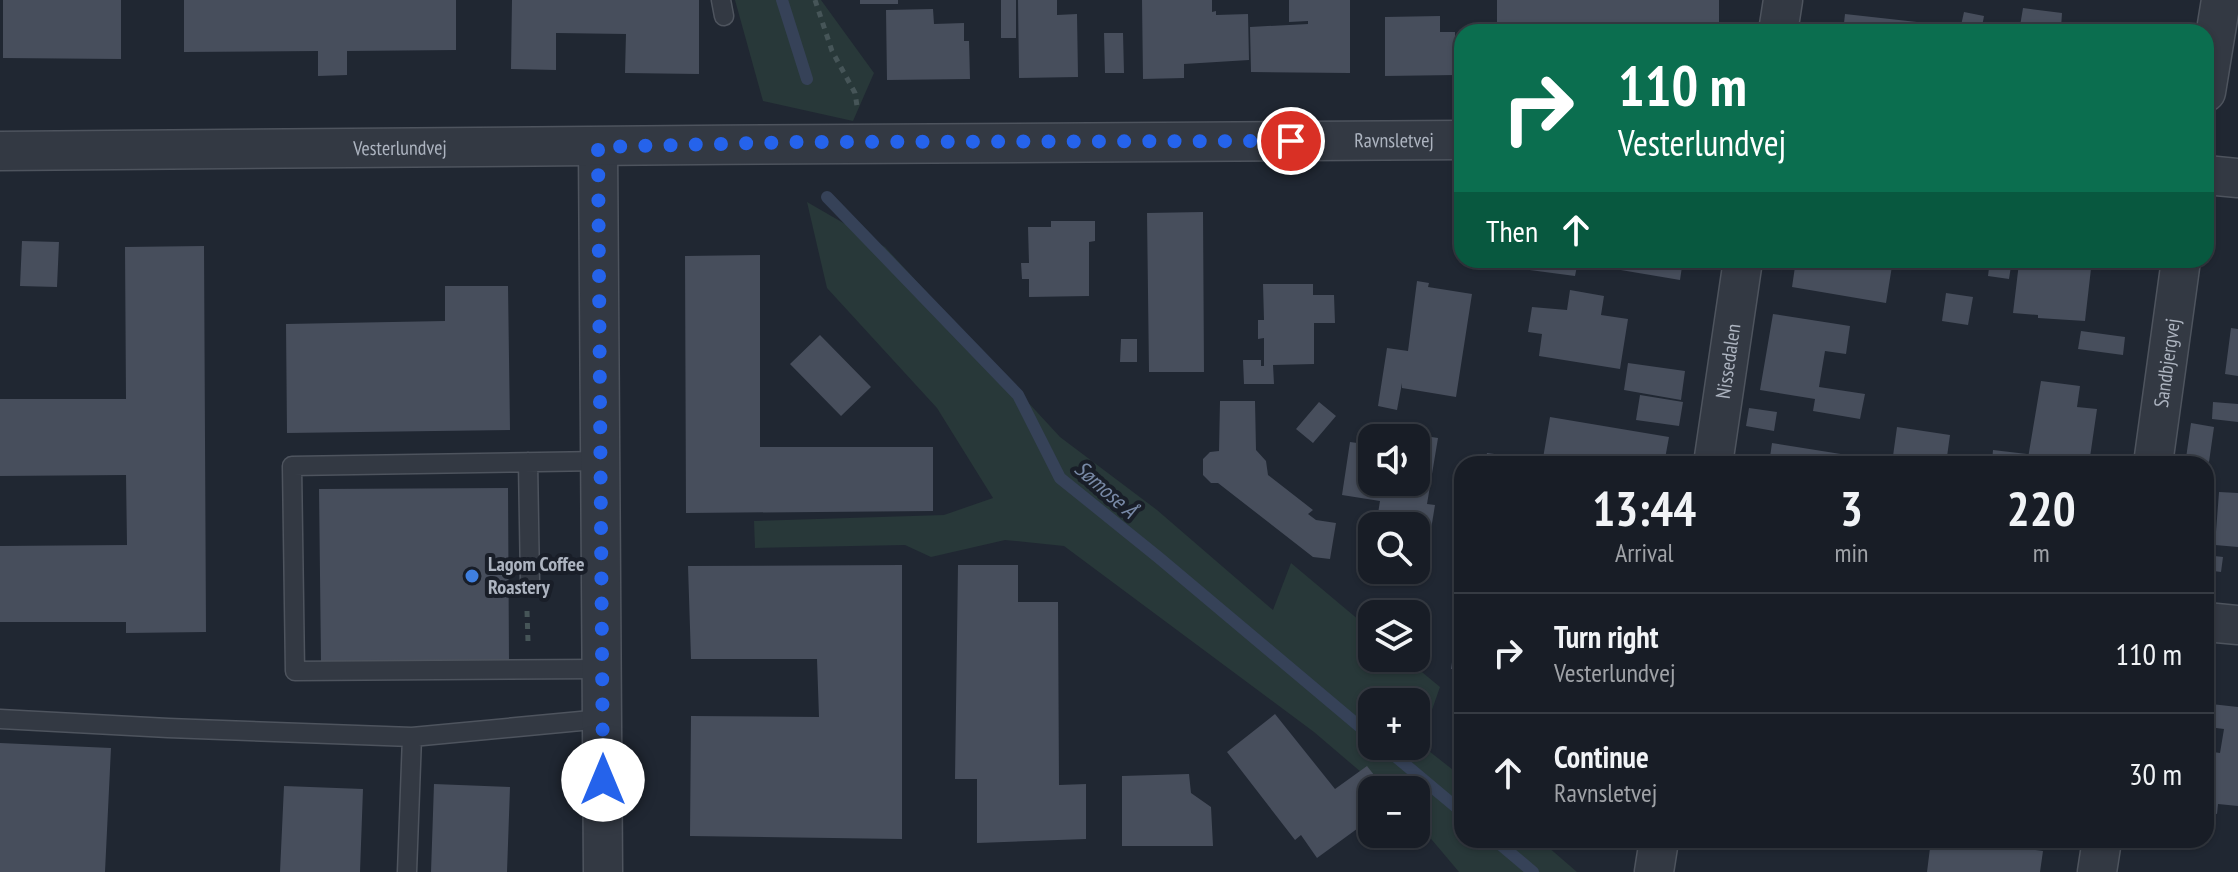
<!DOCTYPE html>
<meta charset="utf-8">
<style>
:root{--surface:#181d26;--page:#21262e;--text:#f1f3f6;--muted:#9fa2a7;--line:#363b43}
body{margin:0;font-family:"PT Sans Narrow",sans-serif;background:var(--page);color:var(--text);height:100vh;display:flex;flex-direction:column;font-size:30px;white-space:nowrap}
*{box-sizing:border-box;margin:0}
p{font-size:26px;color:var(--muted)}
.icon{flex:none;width:44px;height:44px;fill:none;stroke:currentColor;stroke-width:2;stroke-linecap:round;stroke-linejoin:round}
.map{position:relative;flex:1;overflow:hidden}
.drawer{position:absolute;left:1454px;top:456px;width:760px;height:392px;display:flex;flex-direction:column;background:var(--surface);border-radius:24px;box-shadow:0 2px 6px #0004,0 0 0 2px var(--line)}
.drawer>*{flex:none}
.top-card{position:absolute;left:1454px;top:24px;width:760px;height:244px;border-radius:24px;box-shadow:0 2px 6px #0004,0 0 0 2px var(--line);background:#0b6e4f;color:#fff;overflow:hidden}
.tools{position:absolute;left:1358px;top:424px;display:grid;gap:16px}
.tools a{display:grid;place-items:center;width:72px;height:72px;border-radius:16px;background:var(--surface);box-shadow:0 2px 6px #0004,0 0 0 2px var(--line);font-size:40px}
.pin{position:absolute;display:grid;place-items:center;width:68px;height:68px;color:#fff;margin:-34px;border:4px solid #fff;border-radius:50%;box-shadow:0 2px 8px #0007}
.me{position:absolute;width:88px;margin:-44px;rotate:0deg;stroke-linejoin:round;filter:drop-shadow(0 0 6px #0008)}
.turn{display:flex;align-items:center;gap:28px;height:168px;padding:0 32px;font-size:36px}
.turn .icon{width:104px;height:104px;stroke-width:2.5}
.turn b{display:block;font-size:56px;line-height:68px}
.then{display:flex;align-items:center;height:76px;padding:0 32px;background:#0003;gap:16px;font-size:30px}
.eta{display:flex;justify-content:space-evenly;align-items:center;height:136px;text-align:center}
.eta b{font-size:48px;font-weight:700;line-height:56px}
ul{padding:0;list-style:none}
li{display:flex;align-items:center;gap:24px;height:120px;padding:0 32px;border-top:2px solid var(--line)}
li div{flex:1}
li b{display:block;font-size:30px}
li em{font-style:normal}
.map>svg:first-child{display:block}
.green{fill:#283839;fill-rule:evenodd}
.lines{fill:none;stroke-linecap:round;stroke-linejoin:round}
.stream{stroke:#364258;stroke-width:12}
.building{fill:#474e5c}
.lane-casing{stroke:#4e545e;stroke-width:21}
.street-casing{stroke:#4e545e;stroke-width:41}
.path{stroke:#465558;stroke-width:5;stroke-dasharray:6 6;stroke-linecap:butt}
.lane{stroke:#333943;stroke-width:18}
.street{stroke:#333943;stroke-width:38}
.route{stroke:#2563eb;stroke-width:14;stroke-dasharray:0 25.2}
.shop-dot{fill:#3f7fe0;stroke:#191e28;stroke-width:3}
.labels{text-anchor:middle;stroke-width:8;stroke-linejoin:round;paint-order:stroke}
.street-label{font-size:20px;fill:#adb4c0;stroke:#191e28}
.poi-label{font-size:20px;font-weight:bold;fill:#adb4c0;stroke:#191e28;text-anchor:start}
.water-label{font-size:22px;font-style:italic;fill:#7889a6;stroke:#191e28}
</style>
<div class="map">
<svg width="2238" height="872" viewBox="0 0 2238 872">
<rect width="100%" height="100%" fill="#202732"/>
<!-- green -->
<path class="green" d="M735 0H821L874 73 853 121 763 101Z
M807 202 885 247 1060 437 1157 510 1273 610 1291 563 1372 631V658H1405L1440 687 1420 744 1462 777V840H1540L1577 872H1459L1416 821V790H1382L1314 732 1064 546 1005 540 931 557 905 545 755 548 754 521 944 515 993 498 937 408 827 288ZM1372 702H1416V746H1372Z"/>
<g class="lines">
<!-- stream -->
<path class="stream" d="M782 0 807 79
M827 197 1018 395 1060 478 1158 557 1372 737
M1383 746 1462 812
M1495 840 1533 872"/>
</g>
<!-- building -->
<path class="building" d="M3 0H121V59L3 58Z
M184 0H456V50L347 51V75L318 76V51L184 52Z
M512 0H699V74L625 73 626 34 556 33V70L511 69Z
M860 0H898V4H860Z
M1001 0H1016V38H1001Z
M1018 0H1057V15L1077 14 1078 77 1019 78Z
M1142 0H1212V12L1216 11V15L1248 14 1249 60 1184 64V78L1143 79Z
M1289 0H1350V73L1251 72 1250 27 1308 24V21L1289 22Z
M1497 0H1719V29L1497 31Z
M2023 8 2062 13 2061 28 2084 30V32H2019Z
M933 9 934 24 964 23V41H969L970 79 887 80 886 10Z
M1964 12 1984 16 1981 32 1960 30Z
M1845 14 1917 22 1916 32H1843Z
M1440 16V32H1455L1456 75 1385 76V17Z
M1104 33H1123L1124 73H1105Z
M1203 212 1204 372H1149L1147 213Z
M1051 221H1095V241L1089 242V296L1029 297V279H1022L1021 263H1029L1028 227H1051Z
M22 241 59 242 57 287 20 286Z
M204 246 206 632 126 633V622H0V546L127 545 126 475 0 476V399H126L125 247Z
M760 255V447H933V511L686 513 685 256Z
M1500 260H1554L1553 263 1577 266 1575 276 1499 266Z
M1598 260H1683L1680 280 1597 266Z
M1796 260H1893L1886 303 1792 287Z
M1990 260H2012L2009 279 1988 276Z
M2049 260H2092L2085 321 2038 318V315L2013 313 2019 263 2049 267Z
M1417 281 1429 283 1428 287 1472 294 1456 397 1402 388V383L1397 410 1378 406 1387 348 1408 351Z
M1263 284H1313V295H1334L1335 323H1314V364L1273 365 1274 384H1244L1243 360H1261V366H1264V338L1258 339V320H1264Z
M445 286H508L510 430 287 433 286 324 445 321Z
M1570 290 1604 296 1601 315 1628 319 1620 369 1539 356 1542 334 1528 332 1532 307 1567 310Z
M1946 293 1973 297 1968 325 1942 321Z
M1773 314 1850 326 1846 354 1825 351 1819 387 1865 394 1860 419 1813 411 1815 399 1760 390Z
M2231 328 2238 329V376L2225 374Z
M2081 331 2125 337 2123 355 2078 349Z
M820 335 871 387 841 416 790 364Z
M1121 339H1137V362H1120Z
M1628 363 1685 371 1681 400 1624 390Z
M2041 381 2080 386 2077 407 2097 409 2089 464H2027Z
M1640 395 1683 402 1679 426 1636 420Z
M1220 401H1255L1256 450 1266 461 1268 475 1313 510 1308 514 1316 520 1336 523 1330 559 1313 557 1218 483H1211L1203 475V459L1210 452 1219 451Z
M1319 402 1336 416 1313 443 1296 429Z
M2213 402 2238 404V422L2212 419Z
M1749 408 1777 412 1774 431 1746 426Z
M1550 417 1669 437 1664 464H1542Z
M2191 423 2214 427 2209 462 2186 458Z
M1897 427 1950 435 1946 464 1893 456Z
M1386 430 1438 438 1427 504 1435 505 1427 554 1416 552V526H1376L1380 501 1342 495 1350 442 1372 445V482H1416V438H1385Z
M1772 443 1891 462V464H1769Z
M1993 450 2027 454 2025 464H1988L1992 461Z
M1487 453 1509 456 1508 464H1485Z
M508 488 509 660 321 662 319 489Z
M2219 492 2238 493V547L2215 545Z
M1456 552 1462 553V574L1452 572Z
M2206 555 2223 557 2221 572 2206 570Z
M902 565V839L690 836 691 716 819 717 817 659H691L688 566Z
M958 565H1018V602H1058L1059 785 1086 784V839L977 843V779H955Z
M1460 607H1462V670L1451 669Z
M2211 704 2238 707V806L2218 804 2217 814 2206 812V751L2220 753 2224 729 2208 727Z
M1275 714 1335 789 1367 766 1386 790H1372V818L1317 858 1301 835 1295 840 1227 752Z
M1462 726V746L1452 737Z
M0 743 111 748 105 872H0Z
M1189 774 1191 793 1211 807 1213 846H1122V776Z
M434 784 510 787 507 872H431Z
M284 786 363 789 360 872H280Z
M1931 840H1993L1992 844 2043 851 2040 872H1927Z"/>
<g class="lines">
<defs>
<path id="lane" d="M721 0 724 16
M601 461 292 466 295 671 602 669
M528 462 530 582
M0 719 168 728 412 737 602 719
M407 872 412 737"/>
<g id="street">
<path d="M1778 32 1783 0"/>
<path d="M2206 92 2221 0"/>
<path d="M598 147 603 872"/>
<path id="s1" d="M0 151C487 148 975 141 1462 140"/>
<path d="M2206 175 2238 178"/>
<path id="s2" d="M1713 464 1743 260"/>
<path id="s3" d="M2153 464 2181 260"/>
<path d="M2206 622 2238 625"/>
<path d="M1654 872 1659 840"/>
<path d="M2097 872 2102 840"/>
</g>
</defs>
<!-- lane casing -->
<use href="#lane" class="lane-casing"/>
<!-- street casing -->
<use href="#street" class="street-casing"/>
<!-- path -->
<path class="path" d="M815 0 832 51 855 93 857 106
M527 611 528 641"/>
<!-- lane -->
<use href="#lane" class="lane"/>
<!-- street -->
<use href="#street" class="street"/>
</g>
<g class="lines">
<!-- route -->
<path class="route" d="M603 780 598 147 799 142 1291 141"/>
</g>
<!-- markers -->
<circle class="shop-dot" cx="472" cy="576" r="8"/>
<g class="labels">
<!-- street labels -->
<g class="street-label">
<text dy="7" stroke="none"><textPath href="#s1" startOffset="1394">Ravnsletvej</textPath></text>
<text dy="7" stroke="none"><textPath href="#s1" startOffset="400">Vesterlundvej</textPath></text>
<text dy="7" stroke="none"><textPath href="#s2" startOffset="104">Nissedalen</textPath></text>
<text dy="7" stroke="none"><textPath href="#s3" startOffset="102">Sandbjergvej</textPath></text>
</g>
<!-- poi labels -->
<g class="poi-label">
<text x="488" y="571">Lagom Coffee<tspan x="488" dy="23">Roastery</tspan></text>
</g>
<!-- water labels -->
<g class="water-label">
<text transform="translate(1106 489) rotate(41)" y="8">Sømose Å</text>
</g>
</g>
</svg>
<div class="tools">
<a><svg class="icon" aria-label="sound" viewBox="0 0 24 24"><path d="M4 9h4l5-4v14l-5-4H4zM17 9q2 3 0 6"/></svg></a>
<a><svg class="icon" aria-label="search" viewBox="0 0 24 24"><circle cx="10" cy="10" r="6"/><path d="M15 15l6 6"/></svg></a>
<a><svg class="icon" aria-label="layers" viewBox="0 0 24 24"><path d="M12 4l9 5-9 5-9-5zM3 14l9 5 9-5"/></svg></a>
<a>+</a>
<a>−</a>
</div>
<div class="pin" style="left:1291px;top:141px;background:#d93025"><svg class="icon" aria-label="arrive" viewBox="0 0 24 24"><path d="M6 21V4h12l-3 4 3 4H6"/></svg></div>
<svg class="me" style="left:603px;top:780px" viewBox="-20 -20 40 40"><circle r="19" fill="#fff"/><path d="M0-13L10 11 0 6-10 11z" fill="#2563eb"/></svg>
<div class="top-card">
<div class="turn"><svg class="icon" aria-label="right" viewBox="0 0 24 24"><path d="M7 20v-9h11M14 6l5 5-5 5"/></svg><div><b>110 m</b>Vesterlundvej</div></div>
<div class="then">Then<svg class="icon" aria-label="ahead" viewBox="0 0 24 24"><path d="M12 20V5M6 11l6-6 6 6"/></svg></div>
</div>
<section class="drawer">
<div class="eta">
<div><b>13:44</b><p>Arrival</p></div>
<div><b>3</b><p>min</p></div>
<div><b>220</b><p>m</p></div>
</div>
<ul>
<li><svg class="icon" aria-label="right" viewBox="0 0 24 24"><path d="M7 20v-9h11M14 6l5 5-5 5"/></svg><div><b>Turn right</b><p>Vesterlundvej</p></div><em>110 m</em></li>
<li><svg class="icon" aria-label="ahead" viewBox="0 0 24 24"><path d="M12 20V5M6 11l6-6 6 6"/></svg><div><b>Continue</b><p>Ravnsletvej</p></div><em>30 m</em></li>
</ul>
</section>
</div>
